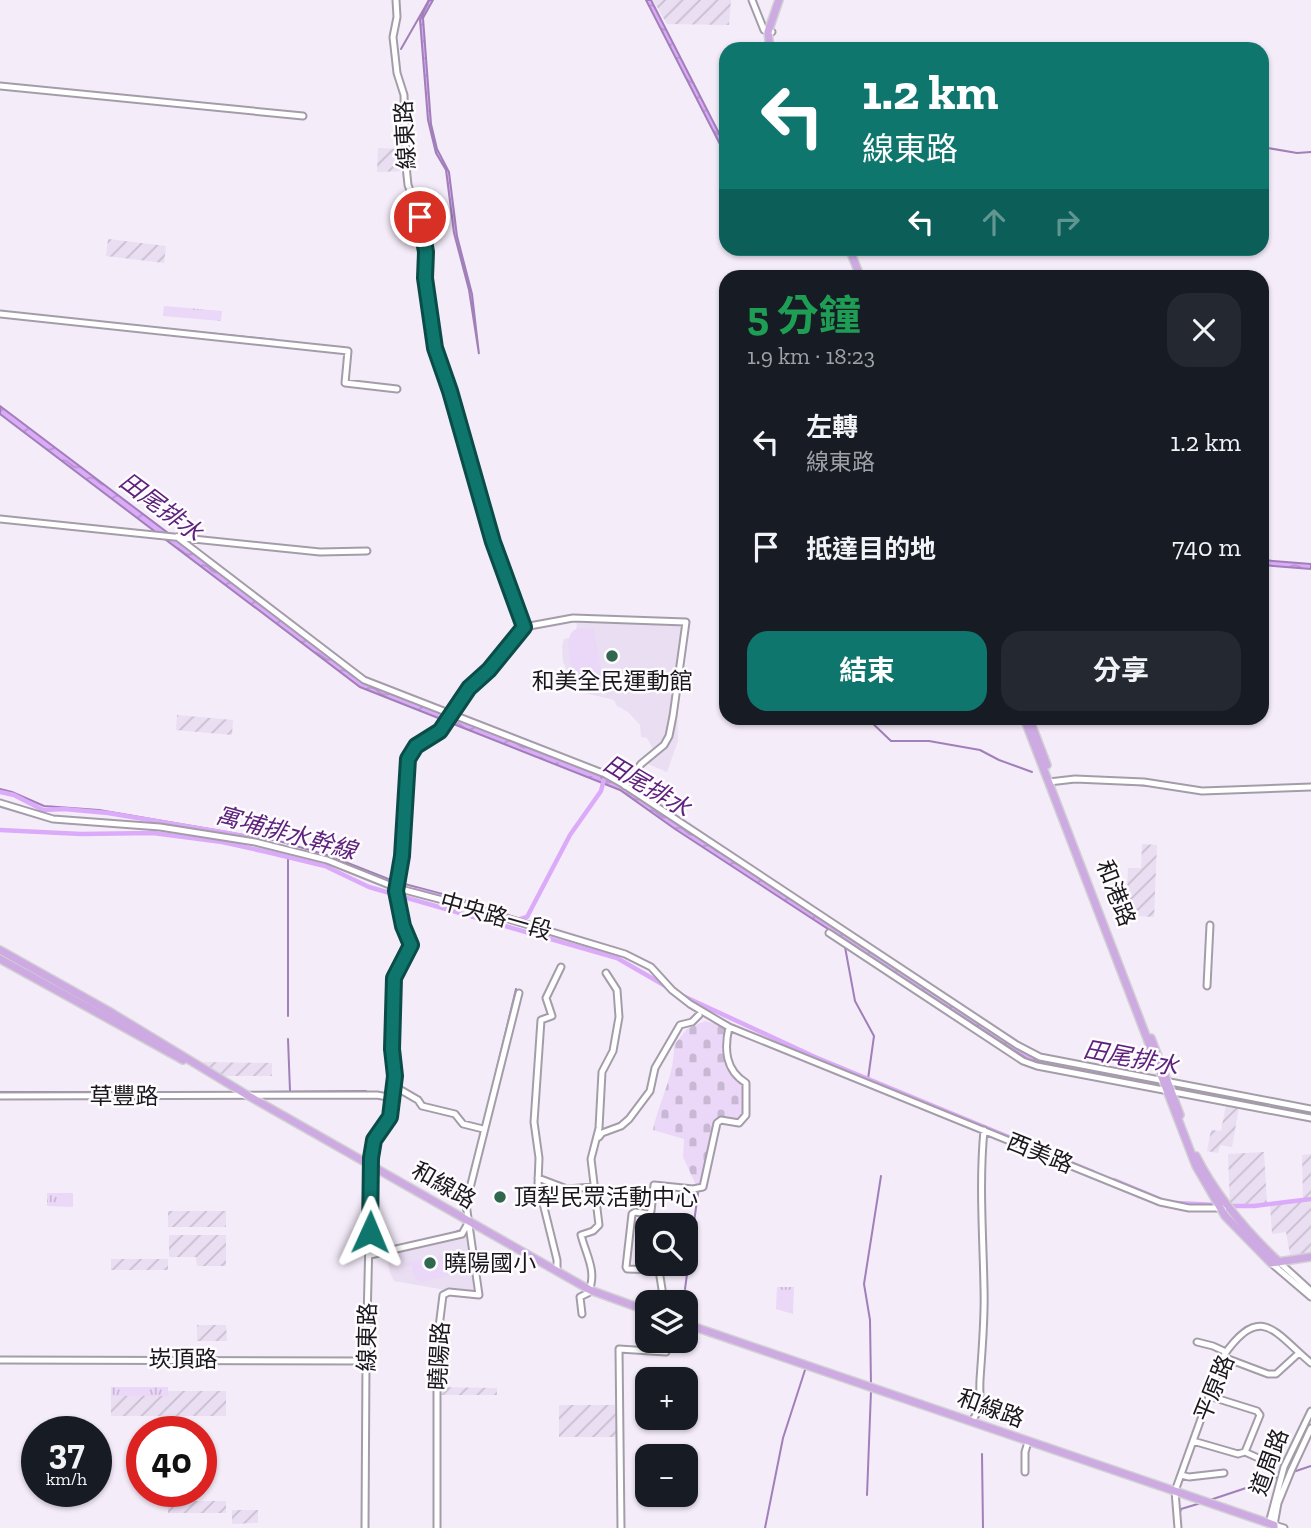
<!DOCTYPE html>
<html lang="zh-TW">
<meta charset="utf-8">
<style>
:root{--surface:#171b24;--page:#242831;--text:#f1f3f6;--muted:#9ea1a6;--accent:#0f766e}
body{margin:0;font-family:"Zilla Slab","Noto Sans TC",serif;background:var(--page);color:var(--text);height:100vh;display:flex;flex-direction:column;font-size:26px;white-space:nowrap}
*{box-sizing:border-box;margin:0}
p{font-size:23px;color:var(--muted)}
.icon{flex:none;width:38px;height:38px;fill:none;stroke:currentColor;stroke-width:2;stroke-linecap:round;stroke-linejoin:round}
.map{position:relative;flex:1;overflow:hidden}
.sheet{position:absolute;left:719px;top:270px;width:550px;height:455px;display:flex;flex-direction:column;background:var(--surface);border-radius:21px;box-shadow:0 2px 5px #0004}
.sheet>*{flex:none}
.guide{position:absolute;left:719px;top:42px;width:550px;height:214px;border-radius:21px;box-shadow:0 2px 5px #0004;background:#0f766e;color:#fff;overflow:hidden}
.fabs{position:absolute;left:635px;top:1213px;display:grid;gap:14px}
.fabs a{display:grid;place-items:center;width:63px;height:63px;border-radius:14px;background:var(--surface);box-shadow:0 2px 5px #0004;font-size:35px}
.speed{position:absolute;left:21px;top:1416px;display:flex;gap:14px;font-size:35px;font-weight:700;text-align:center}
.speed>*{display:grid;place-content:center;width:91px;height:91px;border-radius:50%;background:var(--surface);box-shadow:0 2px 5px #0004;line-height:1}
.speed small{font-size:18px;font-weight:400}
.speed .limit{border:10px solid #d22;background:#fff;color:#111}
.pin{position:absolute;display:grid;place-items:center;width:60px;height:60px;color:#fff;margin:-30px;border:4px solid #fff;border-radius:50%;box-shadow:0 2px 7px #0007}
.me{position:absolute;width:77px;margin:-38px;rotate:1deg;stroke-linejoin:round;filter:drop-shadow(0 0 5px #0008)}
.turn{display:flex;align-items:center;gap:24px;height:147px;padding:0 28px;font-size:32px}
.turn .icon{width:91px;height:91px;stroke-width:2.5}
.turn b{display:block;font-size:49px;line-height:60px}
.lanes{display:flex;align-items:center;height:66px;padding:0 28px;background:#0003;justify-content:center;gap:35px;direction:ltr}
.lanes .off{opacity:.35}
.round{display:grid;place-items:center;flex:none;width:74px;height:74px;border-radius:21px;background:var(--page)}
.head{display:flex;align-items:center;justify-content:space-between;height:119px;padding:0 28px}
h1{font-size:42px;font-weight:700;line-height:52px;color:#1e9e55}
.cta{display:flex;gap:14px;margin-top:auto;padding:14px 28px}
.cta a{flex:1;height:80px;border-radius:21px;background:var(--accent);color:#fff;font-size:28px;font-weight:700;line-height:80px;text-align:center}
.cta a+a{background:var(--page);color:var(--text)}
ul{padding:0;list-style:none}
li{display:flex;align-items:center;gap:21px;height:105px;padding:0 28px}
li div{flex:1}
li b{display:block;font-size:26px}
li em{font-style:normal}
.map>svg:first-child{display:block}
.built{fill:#eadef2}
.industrial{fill:url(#industrial-furrows)}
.grass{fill:url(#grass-tufts)}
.cemetery{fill:url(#cemetery-stones)}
.garden{fill:#ebd7f8}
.water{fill:url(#water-waves);stroke:#a17fb8;stroke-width:2}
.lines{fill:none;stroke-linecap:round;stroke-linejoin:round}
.stream{stroke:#a17fb8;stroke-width:2}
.canal{stroke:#dbabfa;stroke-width:4.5}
.river{stroke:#dbabfa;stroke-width:7}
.minor-casing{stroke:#a49da9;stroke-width:9}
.major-casing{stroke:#d1d1d2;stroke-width:10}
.minor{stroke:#fff;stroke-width:5}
.major{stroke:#ceaae3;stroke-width:7}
.route-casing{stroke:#0a4d48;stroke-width:18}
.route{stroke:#0f766e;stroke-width:12}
.poi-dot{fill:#31674e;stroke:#fefcff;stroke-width:2.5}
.labels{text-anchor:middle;stroke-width:5;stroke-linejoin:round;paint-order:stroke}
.street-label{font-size:23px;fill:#1b181d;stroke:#fefcff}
.poi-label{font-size:23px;fill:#1b181d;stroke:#fefcff;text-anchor:start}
.water-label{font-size:24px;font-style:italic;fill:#5e227c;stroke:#fefcff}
</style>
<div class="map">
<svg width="1311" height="1528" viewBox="0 0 1311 1528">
<defs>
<pattern id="industrial-furrows" width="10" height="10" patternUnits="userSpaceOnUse" patternTransform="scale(1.75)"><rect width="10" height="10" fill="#eadef2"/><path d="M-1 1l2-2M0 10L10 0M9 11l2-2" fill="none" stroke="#c8becf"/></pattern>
<pattern id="grass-tufts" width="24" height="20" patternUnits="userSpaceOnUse" patternTransform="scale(1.75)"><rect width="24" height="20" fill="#ebd7f8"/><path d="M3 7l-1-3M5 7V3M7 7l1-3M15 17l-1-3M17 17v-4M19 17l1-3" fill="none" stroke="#c9b8d4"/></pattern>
<pattern id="cemetery-stones" width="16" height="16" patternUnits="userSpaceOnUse" patternTransform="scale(1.75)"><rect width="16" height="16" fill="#ebd7f8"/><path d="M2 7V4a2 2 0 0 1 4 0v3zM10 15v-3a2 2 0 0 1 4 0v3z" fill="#c9b8d4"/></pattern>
<pattern id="water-waves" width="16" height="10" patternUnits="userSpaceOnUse" patternTransform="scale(1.75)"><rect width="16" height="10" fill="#dbabfa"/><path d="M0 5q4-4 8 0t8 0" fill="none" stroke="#bb92d6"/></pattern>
</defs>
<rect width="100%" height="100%" fill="#f4ecf9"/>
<!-- built -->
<path class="built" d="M577 621 683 625 676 674 678 741 667 772 648 764 653 749 647 738 641 737 640 725 628 712 617 706 614 700 577 691 563 662 562 646 564 639 576 636Z
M468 1232 477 1292 468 1294 394 1281 390 1273 386 1253Z"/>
<!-- industrial -->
<path class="industrial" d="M653 0H731L729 25 667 24Z
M378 148 403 149 404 171 377 172Z
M108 239 166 246 164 263 106 256Z
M177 715 233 720 232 735 176 730Z
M1142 844 1157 845 1154 917 1126 915 1128 868H1141Z
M199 1062 272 1063V1076H224Z
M1226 1105 1239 1107 1232 1147 1220 1145 1218 1153 1207 1151 1211 1130 1221 1131Z
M1264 1152 1267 1204 1230 1205 1228 1154Z
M1311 1154V1253L1290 1255 1286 1232 1272 1234 1270 1204 1303 1201 1302 1155Z
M168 1211H226V1227H168Z
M169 1235H226V1266H197L196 1257H169Z
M111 1259H168V1270H111Z
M197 1325H226L227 1341H197Z
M439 1387 497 1388V1395H439Z
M168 1391H226V1416H111V1396H168Z
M559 1405H616V1437H559Z
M168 1501H226V1513H168Z
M232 1510H258V1523L232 1524Z"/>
<!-- grass -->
<path class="grass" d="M164 306 222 311 221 321 163 316Z
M47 1193H73V1207L47 1206Z
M777 1287H794L793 1314 776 1309Z
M111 1387H168V1396H111Z"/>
<!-- cemetery -->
<path class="cemetery" d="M705 1021 726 1027C725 1049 722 1074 744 1084V1112L741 1120H731L725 1117 717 1119 701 1184 697 1187 683 1157 684 1139 653 1130C659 1101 675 1075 674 1045L687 1029Z"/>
<!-- garden -->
<path class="garden" d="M593 627 604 683 600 684 598 677 590 682 577 678C568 664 559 619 589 630Z
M458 1252 460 1270 463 1273 421 1282 413 1276 412 1266 405 1267V1263Z"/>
<!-- water -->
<path class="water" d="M429 0H433L423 18 431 124 437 149 449 172 457 236 472 294 479 354 469 290 454 233 446 170 436 153 428 120 420 20Z
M646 0H651L724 143 726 144V156Z
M0 406 364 681 619 784 1018 1049 1035 1058 1153 1081 1155 1085 1040 1063 1027 1059 675 829 620 790 360 687 0 414Z
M1262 560 1311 564V569L1262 565Z"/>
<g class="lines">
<!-- stream -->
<path class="stream" d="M401 49 429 0
M1262 147 1297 153 1311 152
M110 323 276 340
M867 718 891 741H929L980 750 999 760 1032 772
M1123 784 1153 786
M0 789 12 792 44 806 99 810 279 841 330 856 396 882
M401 883 461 899 517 918
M845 947 855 1001 874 1036 868 1079
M288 1016V857
M288 1039 290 1091
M0 1092H236
M248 1092 366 1091
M483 1126 516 989
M450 1234 461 1230
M395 1246 424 1240
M685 1289 698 1193
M871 1386 870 1320 864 1284 881 1176
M982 1454 983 1528
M1293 1472 1311 1466
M867 1495 871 1391
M1210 1500 1288 1474
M1179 1517 1181 1509 1201 1503
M765 1528 783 1438 805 1370"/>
<!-- canal -->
<path class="canal" d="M0 792 14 795 43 810 64 809 108 813 233 834 336 861
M0 830 81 834 153 833 222 842 267 852 325 866 369 887 617 958 669 988
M416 890 472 905
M517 920 527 917 570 835 601 791 604 779
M683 996 815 1057 1093 1172
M1114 1180 1164 1201
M1176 1203 1216 1205
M1228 1206H1254L1311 1199"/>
<!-- river -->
<path class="river" d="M554 757 598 775
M1147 1082 1311 1114"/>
<defs>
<path id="minor" d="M752 0 764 30 772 32
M0 86 303 116
M0 314 348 351 345 383 397 389
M0 519 320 552 367 551
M177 537 364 680 605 774 621 783 1017 1045 1040 1057 1311 1109
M524 627 573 618 686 622 673 716 669 736 664 745 641 764 625 786
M1049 782 1075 779 1144 782 1202 791 1311 787
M0 803 53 819 160 827 255 842 327 860 397 888 469 907 625 954 651 967 672 990 690 1004 729 1027 1160 1202 1189 1208H1224
M829 933 1023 1061 1037 1066 1311 1118
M1207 986 1210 925
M394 1086 418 1100 422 1106 455 1114 463 1124 483 1129
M0 1096 377 1095 393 1098
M599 1137 602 1133 621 1126 629 1119 650 1091 655 1068 680 1025 692 1022 699 1015
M538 1178 567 1189 593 1187
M370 1255 462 1234 467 1225
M1279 1262 1311 1291
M1271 1263 1311 1297
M557 1271V1260L538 1183 539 1158 534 1122 541 1020 552 1016 546 998 561 967
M664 1302 659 1270 627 1269 626 1267 632 1214 635 1212 649 1214 651 1211 654 1185 693 1189 703 1187 717 1123 721 1120 739 1123 746 1115V1083C725 1070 724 1049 729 1027
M582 1314 580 1297 588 1293C598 1272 586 1255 581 1235L593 1231 599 1225 591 1159 599 1128 602 1072 613 1051 619 1017 617 990 606 973
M1197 1342 1213 1346 1226 1352
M1223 1357 1268 1374H1276L1299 1353
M0 1360 366 1361
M972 1421C983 1406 979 1397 980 1380 982 1349 985 1319 984 1288 983 1235 979 1182 984 1130
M1193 1441 1238 1454 1245 1452 1260 1415 1257 1411 1209 1396
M1245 1452 1267 1462 1275 1441
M1025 1472V1452L1028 1442
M1181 1475 1189 1477 1224 1473
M1269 1523 1284 1467 1311 1411
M365 1528 366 1361 371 1158 374 1140 390 1117 395 1076 392 1049 394 978 411 945 403 926 396 891 402 856 408 759 416 745 440 731 469 687 489 670 524 627 493 542 450 391 435 348 425 278 426 252 420 217 408 185 406 166 404 95 397 73 393 37 397 17 396 0
M437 1528V1343L443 1295 449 1292 479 1295 466 1204 519 993
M621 1528 619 1349 666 1352V1340
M1178 1528 1175 1491 1224 1355C1261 1302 1275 1333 1311 1363
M1284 1528 1274 1525 1278 1503 1291 1471 1311 1428"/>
<path id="major" d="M770 49 768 32 779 0
M849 248 860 276
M1024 718 1196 1166 1225 1216 1271 1263 1311 1257
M1029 718 1047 765
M0 950 107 1010 247 1095 590 1290 648 1311
M0 959 183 1060
M1151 1038 1180 1115
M1196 1156C1217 1197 1245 1230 1279 1262
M686 1324 1274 1525V1528"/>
</defs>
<!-- minor casing -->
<use href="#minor" class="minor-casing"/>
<!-- major casing -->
<use href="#major" class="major-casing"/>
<!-- minor -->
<use href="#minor" class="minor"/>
<!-- major -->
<use href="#major" class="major"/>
</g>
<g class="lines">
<defs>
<path id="route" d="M370 1232 371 1158 374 1140 390 1117 395 1076 392 1049 394 978 411 945 403 926 396 891 402 856 408 759 416 746 440 731 469 688 489 670 524 627 493 542 450 391 435 348 425 278 426 252 420 217"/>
</defs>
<!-- route casing -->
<use href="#route" class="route-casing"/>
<!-- route -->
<use href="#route" class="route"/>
</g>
<!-- markers -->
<g class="poi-dot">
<circle cx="612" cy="656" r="7"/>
<circle cx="500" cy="1197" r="7"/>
<circle cx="430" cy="1263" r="7"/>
</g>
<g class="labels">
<!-- street labels -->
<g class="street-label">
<text transform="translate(405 135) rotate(-93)" y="8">線東路</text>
<text transform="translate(1116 893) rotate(69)" y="8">和港路</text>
<text transform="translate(496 916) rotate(16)" y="8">中央路一段</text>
<text x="124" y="1104">草豐路</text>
<text transform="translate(1040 1153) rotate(22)" y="8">西美路</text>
<text transform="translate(444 1185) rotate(30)" y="8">和線路</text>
<text transform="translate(367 1337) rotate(-89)" y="8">線東路</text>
<text transform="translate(439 1356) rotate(-87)" y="8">曉陽路</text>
<text x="183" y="1367">崁頂路</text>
<text transform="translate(1214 1388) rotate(-68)" y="8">平原路</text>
<text transform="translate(991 1408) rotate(20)" y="8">和線路</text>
<text transform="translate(1269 1462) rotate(-70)" y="8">道周路</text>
</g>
<!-- poi labels -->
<g class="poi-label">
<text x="612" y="689" text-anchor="middle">和美全民運動館</text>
<text x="514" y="1205">頂犁民眾活動中心</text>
<text x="444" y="1271">曉陽國小</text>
</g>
<!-- water labels -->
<g class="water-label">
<text transform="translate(161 507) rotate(37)" y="8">田尾排水</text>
<text transform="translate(647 786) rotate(31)" y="8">田尾排水</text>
<text transform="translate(286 833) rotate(15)" y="8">寓埔排水幹線</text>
<text transform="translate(1131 1058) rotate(11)" y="8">田尾排水</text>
</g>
</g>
</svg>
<div class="fabs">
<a><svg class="icon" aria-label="search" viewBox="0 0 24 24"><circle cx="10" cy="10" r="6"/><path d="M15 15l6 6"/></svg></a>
<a><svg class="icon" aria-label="layers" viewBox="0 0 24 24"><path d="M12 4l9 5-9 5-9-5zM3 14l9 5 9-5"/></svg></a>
<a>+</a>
<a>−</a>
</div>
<div class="speed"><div>37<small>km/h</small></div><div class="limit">40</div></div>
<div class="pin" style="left:420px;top:217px;background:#d93025"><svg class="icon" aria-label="arrive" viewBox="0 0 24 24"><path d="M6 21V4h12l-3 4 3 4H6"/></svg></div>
<svg class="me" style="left:370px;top:1232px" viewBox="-20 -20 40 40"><path d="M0-17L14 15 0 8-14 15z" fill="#0f766e" stroke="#fff" stroke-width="4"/></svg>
<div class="guide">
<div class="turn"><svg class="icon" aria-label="left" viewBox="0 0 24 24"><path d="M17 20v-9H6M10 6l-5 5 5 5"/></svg><div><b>1.2 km</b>線東路</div></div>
<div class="lanes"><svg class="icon" aria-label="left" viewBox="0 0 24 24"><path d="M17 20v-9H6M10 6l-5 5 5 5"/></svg><svg class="icon off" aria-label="ahead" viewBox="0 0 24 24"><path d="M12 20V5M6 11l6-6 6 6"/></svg><svg class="icon off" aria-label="right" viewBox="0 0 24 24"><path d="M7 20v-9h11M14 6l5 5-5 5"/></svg></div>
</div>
<section class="sheet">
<div class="head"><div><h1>5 分鐘</h1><p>1.9 km · 18:23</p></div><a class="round"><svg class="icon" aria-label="close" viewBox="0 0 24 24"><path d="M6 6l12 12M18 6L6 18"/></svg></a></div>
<ul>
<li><svg class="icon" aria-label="left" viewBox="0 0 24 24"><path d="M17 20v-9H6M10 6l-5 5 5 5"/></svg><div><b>左轉</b><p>線東路</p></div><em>1.2 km</em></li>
<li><svg class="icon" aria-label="arrive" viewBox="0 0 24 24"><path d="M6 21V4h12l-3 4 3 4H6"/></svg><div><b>抵達目的地</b></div><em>740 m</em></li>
</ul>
<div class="cta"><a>結束</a><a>分享</a></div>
</section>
</div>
